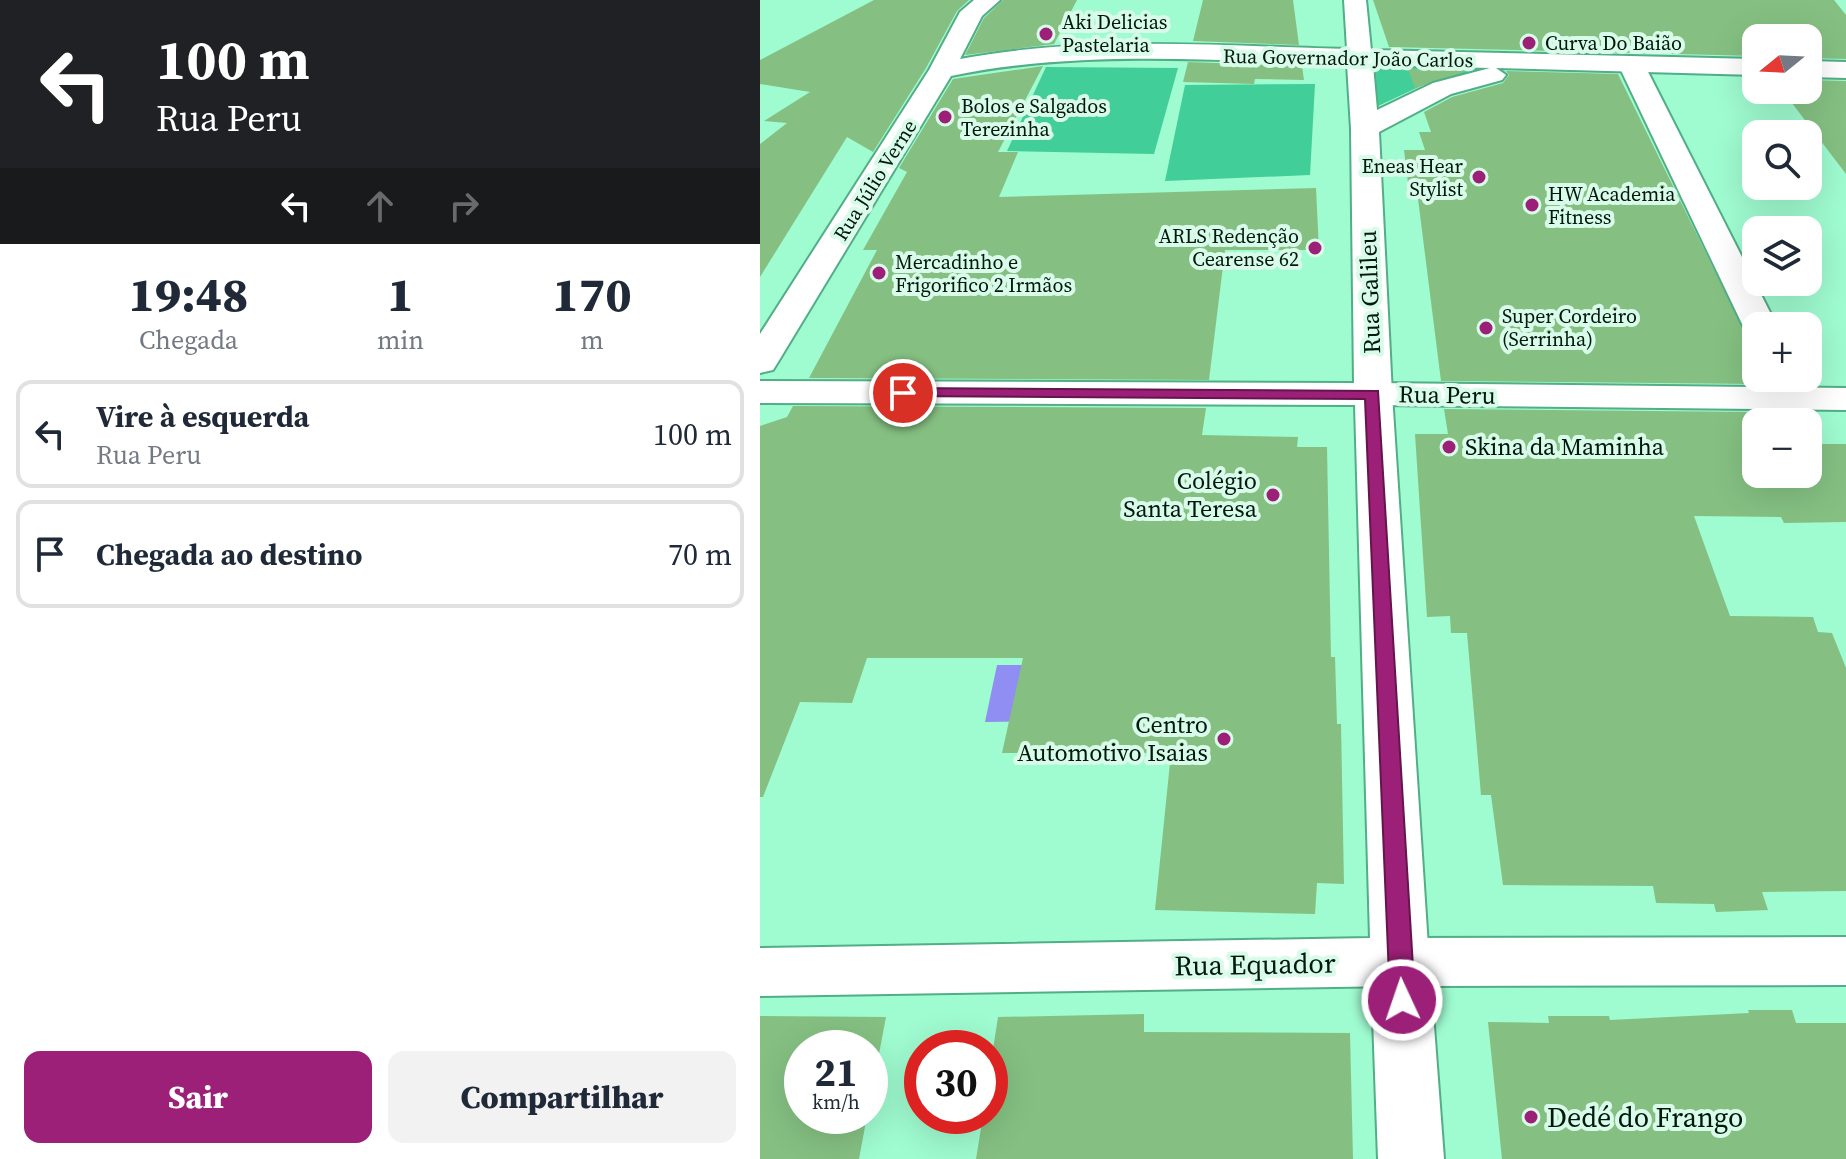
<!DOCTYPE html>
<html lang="pt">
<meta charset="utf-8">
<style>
:root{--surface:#fff;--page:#f2f2f3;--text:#1f2937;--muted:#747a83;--line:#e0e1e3;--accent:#9c2077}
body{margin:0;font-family:"Source Serif 4",serif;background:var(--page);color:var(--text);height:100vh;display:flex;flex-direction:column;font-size:30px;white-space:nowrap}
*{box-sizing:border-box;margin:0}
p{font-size:26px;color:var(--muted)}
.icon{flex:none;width:44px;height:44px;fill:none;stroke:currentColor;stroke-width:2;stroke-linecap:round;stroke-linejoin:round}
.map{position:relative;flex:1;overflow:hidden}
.panel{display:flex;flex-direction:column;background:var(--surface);width:760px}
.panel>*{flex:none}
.hud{background:#202124;color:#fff;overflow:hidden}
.needle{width:52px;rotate:252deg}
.fabs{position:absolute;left:982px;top:24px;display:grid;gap:16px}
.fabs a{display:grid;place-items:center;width:80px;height:80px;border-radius:16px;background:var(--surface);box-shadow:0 8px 32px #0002;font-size:40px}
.speed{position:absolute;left:24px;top:1030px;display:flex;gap:16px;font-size:40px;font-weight:700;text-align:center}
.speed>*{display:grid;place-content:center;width:104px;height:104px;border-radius:50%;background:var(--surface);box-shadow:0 8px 32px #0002;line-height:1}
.speed small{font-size:20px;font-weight:400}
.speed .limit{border:12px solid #d22;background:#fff;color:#111}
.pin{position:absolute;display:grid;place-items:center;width:68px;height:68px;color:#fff;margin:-34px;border:4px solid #fff;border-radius:50%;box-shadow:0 2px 8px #0007}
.me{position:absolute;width:88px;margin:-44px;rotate:357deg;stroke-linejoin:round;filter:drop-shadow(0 0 6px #0008)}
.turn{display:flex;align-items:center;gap:28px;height:168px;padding:0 24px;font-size:36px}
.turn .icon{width:104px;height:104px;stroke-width:2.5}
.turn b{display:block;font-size:56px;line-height:68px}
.lanes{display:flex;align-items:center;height:76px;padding:0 24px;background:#0003;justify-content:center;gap:40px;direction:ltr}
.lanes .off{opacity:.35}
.eta{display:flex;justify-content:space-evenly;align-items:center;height:136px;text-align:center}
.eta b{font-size:48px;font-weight:800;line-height:56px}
.cta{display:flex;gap:16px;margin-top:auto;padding:16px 24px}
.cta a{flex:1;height:92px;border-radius:16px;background:var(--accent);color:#fff;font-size:32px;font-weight:800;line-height:92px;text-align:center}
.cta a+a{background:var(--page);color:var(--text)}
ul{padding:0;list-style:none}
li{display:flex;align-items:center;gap:24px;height:108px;margin:0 16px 12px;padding:0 8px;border:4px solid var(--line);border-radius:16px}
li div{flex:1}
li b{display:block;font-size:30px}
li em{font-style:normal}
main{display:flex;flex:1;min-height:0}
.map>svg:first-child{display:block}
.green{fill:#42ce98}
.water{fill:#908df3}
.building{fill:#85c082}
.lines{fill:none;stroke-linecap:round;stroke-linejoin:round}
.minor-casing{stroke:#51ae86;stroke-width:4}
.tertiary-casing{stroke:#51ae86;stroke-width:4}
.minor{fill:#fff;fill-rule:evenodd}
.tertiary{fill:#fff;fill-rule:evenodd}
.route{fill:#9c2077;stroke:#65154d;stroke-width:2}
.poi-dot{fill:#9c2077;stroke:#d9fbea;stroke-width:3}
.labels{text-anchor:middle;stroke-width:8;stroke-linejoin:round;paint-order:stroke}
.far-poi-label{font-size:20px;fill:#00190d;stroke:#d9fbea;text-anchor:start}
.far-street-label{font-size:20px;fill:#00190d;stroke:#d9fbea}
.street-label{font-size:24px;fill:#00190d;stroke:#d9fbea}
.poi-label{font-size:24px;fill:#00190d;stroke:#d9fbea;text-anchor:end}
.near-street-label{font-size:28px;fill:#00190d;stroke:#d9fbea}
.near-poi-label{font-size:28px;fill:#00190d;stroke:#d9fbea;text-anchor:start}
</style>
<main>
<section class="panel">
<div class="hud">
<div class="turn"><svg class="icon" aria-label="left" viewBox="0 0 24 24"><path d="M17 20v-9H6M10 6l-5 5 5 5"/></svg><div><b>100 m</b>Rua Peru</div></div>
<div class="lanes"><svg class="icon" aria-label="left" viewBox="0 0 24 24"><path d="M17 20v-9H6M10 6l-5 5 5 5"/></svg><svg class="icon off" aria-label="ahead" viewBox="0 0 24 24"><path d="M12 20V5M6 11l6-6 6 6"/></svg><svg class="icon off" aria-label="right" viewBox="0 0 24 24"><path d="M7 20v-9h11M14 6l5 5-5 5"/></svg></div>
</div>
<div class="eta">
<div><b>19:48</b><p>Chegada</p></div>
<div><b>1</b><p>min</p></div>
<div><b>170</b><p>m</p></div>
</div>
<ul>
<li><svg class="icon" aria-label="left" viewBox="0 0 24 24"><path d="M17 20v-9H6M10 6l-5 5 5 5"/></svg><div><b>Vire à esquerda</b><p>Rua Peru</p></div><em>100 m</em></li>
<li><svg class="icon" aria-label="arrive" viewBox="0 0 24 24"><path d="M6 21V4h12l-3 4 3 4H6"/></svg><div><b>Chegada ao destino</b></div><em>70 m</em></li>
</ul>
<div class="cta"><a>Sair</a><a>Compartilhar</a></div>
</section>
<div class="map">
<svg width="1086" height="1159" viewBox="0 0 1086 1159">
<rect width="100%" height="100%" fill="#9ffbd0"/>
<!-- green -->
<path class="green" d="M614 65 727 69 665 84 616 107Z
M286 67 418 68 394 154 247 151Z
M555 84 550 175 405 181 425 85Z"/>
<!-- water -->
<path class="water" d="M237 665H290L281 721 225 722Z"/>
<!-- building -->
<path class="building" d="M114 0H209L197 11 166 68 113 152 87 137 0 277V144L27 123 4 121 50 92 0 84V60Z
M243 0H317L294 44 205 55 224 18Z
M443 0H533L539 45 433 41Z
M613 0H1074L1086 15V59L1048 58V38H996V56L629 47Z
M428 62 542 66 544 80 495 79 494 84 423 82Z
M283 66 238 152H258L239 197 556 188 559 250H465L449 380 49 378 117 250H103L147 172 139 168 193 79Z
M648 69 709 70 655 88Z
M746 71 858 74 996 355V384L681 381 657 191H649L644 150H665L659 132H671L664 112 692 97 743 83 749 75Z
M1048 80 1086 81V174L1022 90H1048Z
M33 406 446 408 442 435 538 437 537 447H567L571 657H575L577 724H581L584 884 557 883 555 914 395 910 411 753H242L263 658H107L92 703 40 702 3 797H0V426L27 417Z
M684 409 996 412V474H1048V444H1086V522L1024 523 1021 517 934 516 970 616 1053 617 1058 632 1072 633 1086 668V891L1002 892 1008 910 956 912 954 904 896 903 893 886 743 885 731 795H721L707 633H691L690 616 667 617 655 434H688Z
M988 1010H1032L1036 1023H1086V1159H742L728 1022 789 1023 788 1016H849L850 1020 989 1013Z
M384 1014V1032L590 1033 593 1159H216L223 1116H230V1069L238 1017Z
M0 1016 126 1017 110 1101V1048H42V1116H107L99 1159H0Z"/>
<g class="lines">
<defs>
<path id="minor" d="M871 56 880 59 884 64 1017 326H996V335L988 333 983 326 858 64 862 59Z
M613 383 1086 388V410L613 405 600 402 594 394 600 386Z
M1086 937V985L671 986 684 1159H618L611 962 619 945 640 938Z"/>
<path id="tertiary" d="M214 0H240L222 16 200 59C328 35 458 46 587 49L584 0H606L611 50 996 59V75L736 68 746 75 742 80 691 94 619 132 632 394 669 962 661 979 640 986 0 996V948L610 938 595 405 0 403V381L594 383 591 129 587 64C456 61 321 49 191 76L18 362 13 370 0 373V334L169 70 200 12ZM613 65 730 68 673 83 617 110Z
M1048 61 1086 62V78L1048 77Z"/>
</defs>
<!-- minor casing -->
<use href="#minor" class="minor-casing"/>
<!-- tertiary casing -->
<use href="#tertiary" class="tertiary-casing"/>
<!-- minor -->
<use href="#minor" class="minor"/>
<!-- tertiary -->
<use href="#tertiary" class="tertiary"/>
</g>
<!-- route -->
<path class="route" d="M143 388 618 391 655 1000 651 1008 642 1011 634 1008 630 1000 605 399 137 396V389Z"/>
<!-- markers -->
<g class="poi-dot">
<circle cx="286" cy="34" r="8"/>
<circle cx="769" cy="43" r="8"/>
<circle cx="185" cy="117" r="8"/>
<circle cx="719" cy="177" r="8"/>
<circle cx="772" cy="205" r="8"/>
<circle cx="555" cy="248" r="8"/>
<circle cx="119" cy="273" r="8"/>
<circle cx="726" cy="328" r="8"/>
<circle cx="689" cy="447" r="8"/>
<circle cx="513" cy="495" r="8"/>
<circle cx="464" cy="739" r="8"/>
<circle cx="771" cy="1117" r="8"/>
</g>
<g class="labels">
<!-- far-poi labels -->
<g class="far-poi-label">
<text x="302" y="29">Aki Delicias<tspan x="302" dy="23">Pastelaria</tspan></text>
<text x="785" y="50">Curva Do Baião</text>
<text x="201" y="113">Bolos e Salgados<tspan x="201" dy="23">Terezinha</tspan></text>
<text x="703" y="173" text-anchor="end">Eneas Hear<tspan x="703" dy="23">Stylist</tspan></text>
<text x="788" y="201">HW Academia<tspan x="788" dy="23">Fitness</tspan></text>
<text x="539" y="243" text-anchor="end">ARLS Redenção<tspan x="539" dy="23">Cearense 62</tspan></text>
<text x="135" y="269">Mercadinho e<tspan x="135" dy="23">Frigorifico 2 Irmãos</tspan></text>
<text x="742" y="323">Super Cordeiro<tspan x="742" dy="23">(Serrinha)</tspan></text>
</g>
<!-- far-street labels -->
<g class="far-street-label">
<text transform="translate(588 58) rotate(1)" y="7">Rua Governador João Carlos</text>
<text transform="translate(115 180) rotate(-58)" y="7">Rua Júlio Verne</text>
</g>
<!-- street labels -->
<g class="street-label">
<text transform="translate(610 292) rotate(-92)" y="8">Rua Galileu</text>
<text transform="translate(687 395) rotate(1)" y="8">Rua Peru</text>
</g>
<!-- poi labels -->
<g class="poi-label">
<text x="705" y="455" text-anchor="start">Skina da Maminha</text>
<text x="497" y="489">Colégio<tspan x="497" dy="28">Santa Teresa</tspan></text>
<text x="448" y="733">Centro<tspan x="448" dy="28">Automotivo Isaias</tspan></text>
</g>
<!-- near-street labels -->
<g class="near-street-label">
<text transform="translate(495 964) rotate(-1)" y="10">Rua Equador</text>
</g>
<!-- near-poi labels -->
<g class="near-poi-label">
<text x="787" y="1127">Dedé do Frango</text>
</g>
</g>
</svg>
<div class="fabs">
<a><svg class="needle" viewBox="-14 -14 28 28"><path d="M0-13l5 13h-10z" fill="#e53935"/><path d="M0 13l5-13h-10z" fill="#747a83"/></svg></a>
<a><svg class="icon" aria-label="search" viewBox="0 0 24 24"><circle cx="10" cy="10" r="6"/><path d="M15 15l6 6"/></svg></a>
<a><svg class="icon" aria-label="layers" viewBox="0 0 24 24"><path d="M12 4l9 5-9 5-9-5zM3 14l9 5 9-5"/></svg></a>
<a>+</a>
<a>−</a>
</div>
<div class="speed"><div>21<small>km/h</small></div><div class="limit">30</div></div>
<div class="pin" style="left:143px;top:393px;background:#d93025"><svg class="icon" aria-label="arrive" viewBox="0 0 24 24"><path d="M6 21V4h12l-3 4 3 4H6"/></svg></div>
<svg class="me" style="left:642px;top:1000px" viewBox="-20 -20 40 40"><circle r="17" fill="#9c2077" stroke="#fff" stroke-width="3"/><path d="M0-11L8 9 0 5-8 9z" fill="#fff"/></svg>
</div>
</main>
